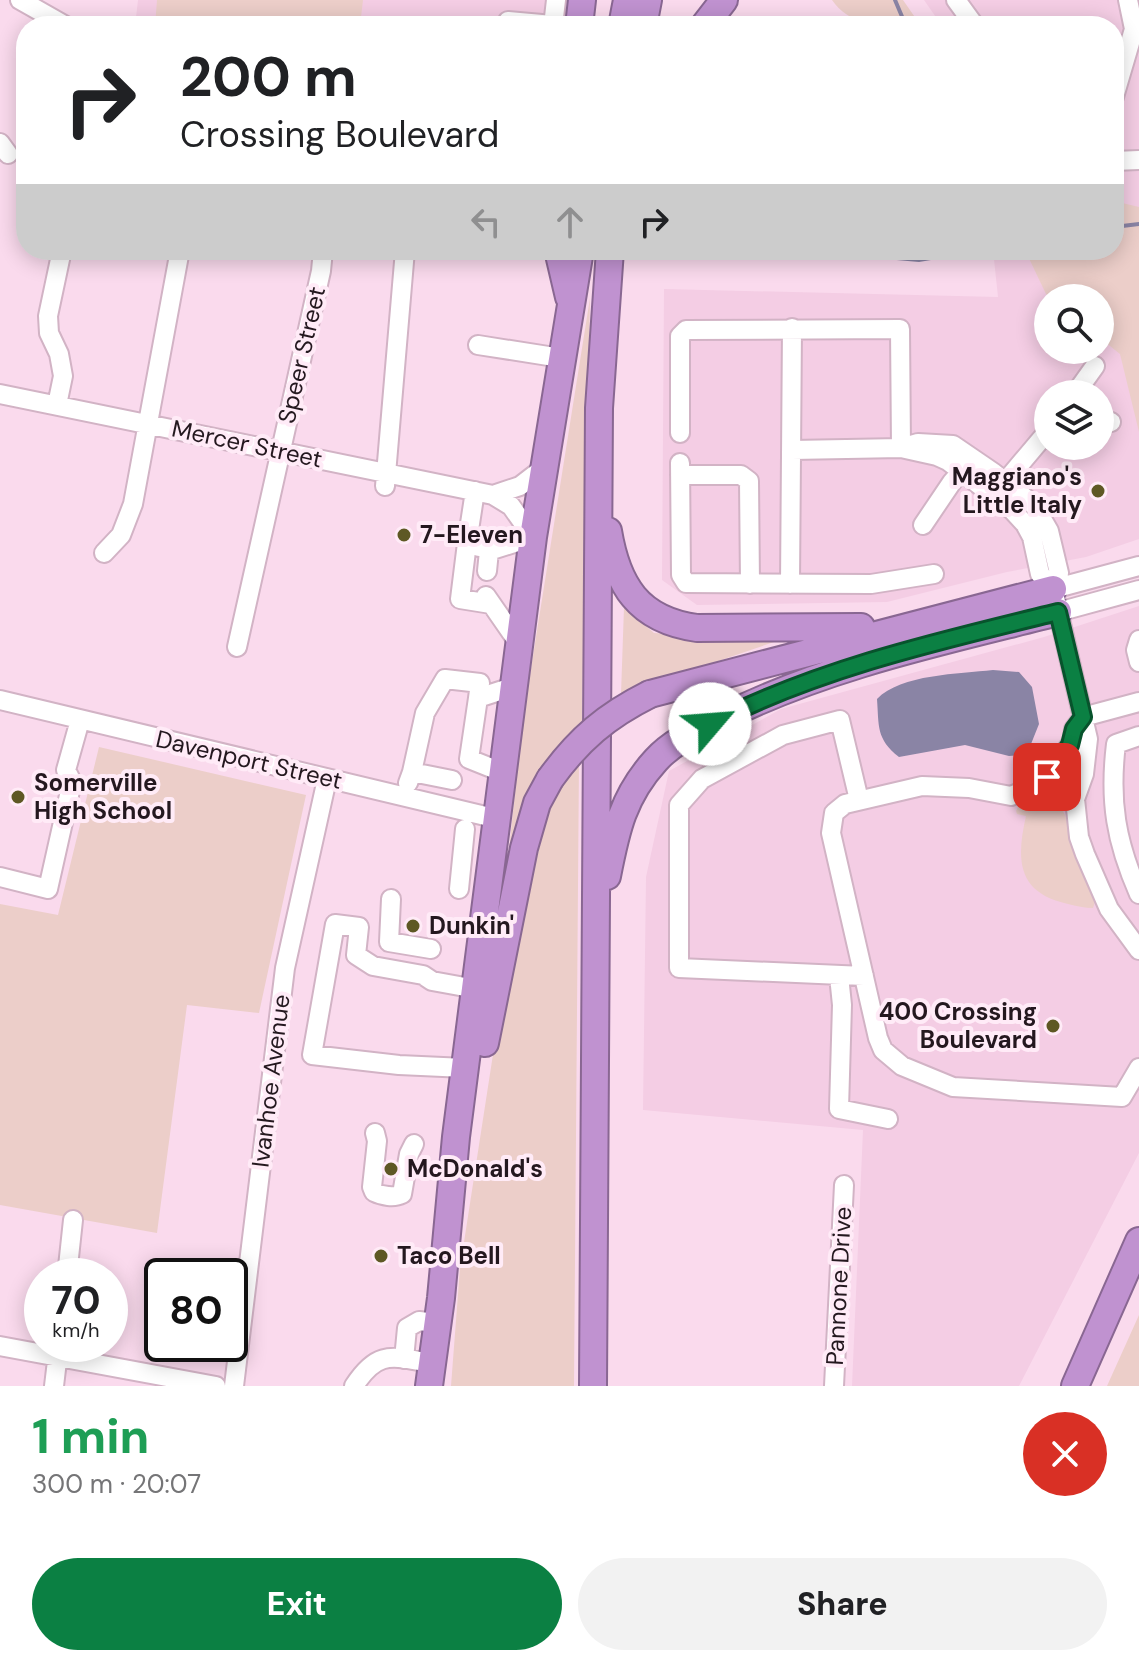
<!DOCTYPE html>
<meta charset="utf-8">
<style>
:root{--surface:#fff;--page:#f2f2f2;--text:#202124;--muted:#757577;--accent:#0b8043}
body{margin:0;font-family:"DM Sans",sans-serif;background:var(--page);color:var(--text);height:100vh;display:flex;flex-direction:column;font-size:30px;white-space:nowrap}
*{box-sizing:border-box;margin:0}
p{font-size:26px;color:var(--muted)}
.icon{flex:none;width:44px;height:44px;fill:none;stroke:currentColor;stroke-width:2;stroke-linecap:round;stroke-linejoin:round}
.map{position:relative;height:1386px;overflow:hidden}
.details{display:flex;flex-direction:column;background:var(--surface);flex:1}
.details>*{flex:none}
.guide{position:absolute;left:16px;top:16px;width:1108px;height:244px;border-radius:32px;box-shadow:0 4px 20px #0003;background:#fff;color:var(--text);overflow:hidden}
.fabs{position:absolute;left:1034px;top:284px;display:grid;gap:16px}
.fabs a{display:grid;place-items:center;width:80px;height:80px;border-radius:50%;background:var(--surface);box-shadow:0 4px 20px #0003;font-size:40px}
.speed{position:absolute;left:24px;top:1258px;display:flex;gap:16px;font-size:40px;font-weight:700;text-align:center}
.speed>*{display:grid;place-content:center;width:104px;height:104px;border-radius:50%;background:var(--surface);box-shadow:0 4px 20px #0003;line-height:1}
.speed small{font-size:20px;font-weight:400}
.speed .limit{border:4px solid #111;border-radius:12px;background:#fff;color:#111}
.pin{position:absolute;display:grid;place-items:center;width:68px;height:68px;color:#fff;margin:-34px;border-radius:16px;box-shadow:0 4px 12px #0006}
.me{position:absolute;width:88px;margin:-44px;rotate:63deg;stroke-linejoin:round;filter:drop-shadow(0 0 6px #0008)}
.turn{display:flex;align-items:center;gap:28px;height:168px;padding:0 32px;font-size:36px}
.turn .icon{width:104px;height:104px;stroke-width:2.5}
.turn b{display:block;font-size:56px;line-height:68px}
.lanes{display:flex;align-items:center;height:76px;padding:0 32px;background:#0003;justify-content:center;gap:40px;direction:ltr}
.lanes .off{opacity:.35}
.round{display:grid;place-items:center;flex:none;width:84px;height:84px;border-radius:42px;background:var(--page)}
.headline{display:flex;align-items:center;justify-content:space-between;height:136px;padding:0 32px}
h1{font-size:48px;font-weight:800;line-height:60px;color:#1e9e55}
.action{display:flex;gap:16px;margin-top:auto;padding:16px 32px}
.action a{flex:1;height:92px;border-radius:48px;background:var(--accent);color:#fff;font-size:32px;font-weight:800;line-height:92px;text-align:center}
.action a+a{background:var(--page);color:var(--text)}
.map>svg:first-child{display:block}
.built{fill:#f4cde4;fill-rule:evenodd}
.green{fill:#eccec9}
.water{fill:#8a84a5}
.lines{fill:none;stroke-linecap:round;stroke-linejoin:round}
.stream{stroke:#8a84a5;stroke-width:4}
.minor-casing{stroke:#d2b3c5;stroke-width:22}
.highway-casing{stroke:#896792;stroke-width:30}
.minor{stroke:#fff;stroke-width:18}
.highway{stroke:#c092d0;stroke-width:26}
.highway-bridge-casing{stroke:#896792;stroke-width:30;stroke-linecap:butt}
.highway-bridge{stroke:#c092d0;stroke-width:26}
.route-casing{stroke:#07532c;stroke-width:20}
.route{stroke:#0b8043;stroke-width:14}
.poi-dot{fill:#5e5824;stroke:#ffebf7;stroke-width:3}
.labels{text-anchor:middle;stroke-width:8;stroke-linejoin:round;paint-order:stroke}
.street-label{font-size:24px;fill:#24181f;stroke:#ffebf7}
.poi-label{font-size:24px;font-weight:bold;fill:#24181f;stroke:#ffebf7;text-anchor:start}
</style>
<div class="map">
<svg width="1139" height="1386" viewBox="0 0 1139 1386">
<rect width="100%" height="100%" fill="#fadaed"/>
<!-- built -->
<path class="built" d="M138 0H568L565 26H135Z
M924 0H1139V539L1086 557 1007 572 887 602 697 605 662 580 664 289 998 297 993 250H1114V26H942ZM1048 298H1100V350H1048ZM1048 394H1100V446H1048Z
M1139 606V1153L1019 1386H852L863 1130 643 1110 646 877 669 771 781 709 1044 637Z"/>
<!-- green -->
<path class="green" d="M157 0H363L360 26H155Z
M832 0H903L921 26C889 26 853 30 832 0Z
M1114 201 1139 207V432L1120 354 1100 338V298H1051L1046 294 1025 250H1114Z
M590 298 582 721 538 772 509 850 522 725Z
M624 607 654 633 777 641 621 694Z
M99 747 306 795 259 1013 187 1005 157 1233 0 1205V904L58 915Z
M579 761 574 1386H451L460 1268 496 1035 549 805Z
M1053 803 1061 808 1065 815 1077 857 1096 899 1093 908C1085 908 1076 906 1068 904 1017 893 1016 860 1026 816L1017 814 1016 811 1020 804Z
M1139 1315V1386H1107Z"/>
<!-- water -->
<path class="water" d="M784 250H956L955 256 919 262Z
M993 670 1019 672 1032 687 1039 724 1029 749 1020 755 1009 756 965 745 899 757C876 739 879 726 877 699 901 674 959 674 993 670Z"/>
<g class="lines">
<!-- stream -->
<path class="stream" d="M895 0 906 26
M1114 227 1139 224"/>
<defs>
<path id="minor" d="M20 0 66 26
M956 0 975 26
M508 21 553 25
M553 26 556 0
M1114 97 1134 29 1128 0
M0 143 8 154
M1114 161 1139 160
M478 345 561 358
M0 394 493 495 511 506 533 537 489 551 487 571
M1075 394 1095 366
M57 405 63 376 59 354 49 333 48 316 62 250
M1100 425 1111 422
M680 433V336L686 330 900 329 901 448
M901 448 937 456 948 461 1012 510 1025 524 1032 537 1040 574 1053 589 1088 739 1084 774 1075 799
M792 450 901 448 918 443 953 445 994 473 1034 505 1049 531 1059 573 1053 589
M680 463 681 575 686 583 871 584 934 574
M680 475H741L749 481 750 584
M1005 482 1048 431
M385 486 405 250
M475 491 467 543 479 547
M493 495 520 486 542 469
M923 525 952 482 969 463
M467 543 460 599 491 604
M104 553 121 535 133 504 180 250
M790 584 792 328
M1053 589 1139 566
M486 596 520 645
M1058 612 1139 590
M1139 640 1136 650 1139 662
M237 647 321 271 323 250
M0 700 498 819
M1139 702 1083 717 1074 729 1067 778 1075 799 1079 837 1085 854 1109 909 1139 950
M1139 736 1116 744C1109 801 1116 842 1139 894
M1070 745 1047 777 1030 788 1011 796 969 788 922 786 845 804 834 813 831 833 878 1038 883 1050 902 1066 953 1087 1122 1097 1139 1068
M412 772 425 713 445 679 480 683 478 698
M504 773 469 759 478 698 515 686
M408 783 412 772 452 780
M859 800 840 720 783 735 702 779 679 805V968L864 976
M0 877 48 889 72 782 66 770 80 720
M459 889 465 829
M391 899 389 942 431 949
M839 976 842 1005 839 1109 888 1119
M465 1068 399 1065 312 1055 335 924 359 927 356 955 373 966 423 975 432 981 476 989
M375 1133 377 1141 372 1187 374 1192C382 1196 394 1198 402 1194L409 1154 414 1144
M67 1276 73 1220
M0 1346 216 1386
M404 1359 407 1328 419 1321 437 1323
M54 1386 59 1344
M234 1386 285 968 327 779
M354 1386C378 1349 392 1357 432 1363
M834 1386 844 1185"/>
<path id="highway" d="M579 26 582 0
M622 26 627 0
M643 26 648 0
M704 26 724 0
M558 250 569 297
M608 531C617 585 638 620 697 628L861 627
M650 694 1053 589
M607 876C616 830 623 796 656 760 673 741 699 730 722 718 828 665 944 641 1058 612
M485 1043 524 848 537 803 550 779
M429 1386 441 1298 456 1137 533 537 580 250
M593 1386 599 408 610 250
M1075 1386 1139 1241"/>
</defs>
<!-- minor casing -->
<use href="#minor" class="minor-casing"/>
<!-- highway casing -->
<use href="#highway" class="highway-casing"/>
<!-- minor -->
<use href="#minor" class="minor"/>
<!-- highway -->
<use href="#highway" class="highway"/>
<defs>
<path id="highway-bridge" d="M550 779C579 739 606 716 650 694"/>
</defs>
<!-- highway-bridge casing -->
<use href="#highway-bridge" class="highway-bridge-casing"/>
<!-- highway-bridge -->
<use href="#highway-bridge" class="highway-bridge"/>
</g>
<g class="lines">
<defs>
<path id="route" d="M710 724C820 668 939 641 1058 612L1083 717 1074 729 1070 745 1047 777"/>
</defs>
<!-- route casing -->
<use href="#route" class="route-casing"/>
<!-- route -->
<use href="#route" class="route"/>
</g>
<!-- markers -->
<g class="poi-dot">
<circle cx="1098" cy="491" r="8"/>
<circle cx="404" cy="535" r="8"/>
<circle cx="18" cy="797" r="8"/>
<circle cx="413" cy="926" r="8"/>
<circle cx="1053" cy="1026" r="8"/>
<circle cx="391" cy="1169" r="8"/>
<circle cx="381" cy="1256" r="8"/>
</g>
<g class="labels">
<!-- street labels -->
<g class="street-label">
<text transform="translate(302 355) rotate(-77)" y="8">Speer Street</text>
<text transform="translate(247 444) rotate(12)" y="8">Mercer Street</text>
<text transform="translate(249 760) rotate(13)" y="8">Davenport Street</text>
<text transform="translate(271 1081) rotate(-83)" y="8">Ivanhoe Avenue</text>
<text transform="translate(839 1286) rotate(-87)" y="8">Pannone Drive</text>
</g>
<!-- poi labels -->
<g class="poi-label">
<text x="1082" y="485" text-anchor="end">Maggiano's<tspan x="1082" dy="28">Little Italy</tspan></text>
<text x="420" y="543">7-Eleven</text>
<text x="34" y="791">Somerville<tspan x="34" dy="28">High School</tspan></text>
<text x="429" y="934">Dunkin'</text>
<text x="1037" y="1020" text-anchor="end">400 Crossing<tspan x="1037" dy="28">Boulevard</tspan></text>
<text x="407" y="1177">McDonald's</text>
<text x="397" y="1264">Taco Bell</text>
</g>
</g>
</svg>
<div class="fabs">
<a><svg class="icon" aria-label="search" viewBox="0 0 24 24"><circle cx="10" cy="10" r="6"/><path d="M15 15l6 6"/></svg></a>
<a><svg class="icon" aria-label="layers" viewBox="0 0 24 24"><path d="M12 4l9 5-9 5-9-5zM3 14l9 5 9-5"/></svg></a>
</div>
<div class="speed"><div>70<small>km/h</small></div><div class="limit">80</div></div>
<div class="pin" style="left:1047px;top:777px;background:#d93025"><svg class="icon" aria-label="arrive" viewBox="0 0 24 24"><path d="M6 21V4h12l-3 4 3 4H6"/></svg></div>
<svg class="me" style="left:710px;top:724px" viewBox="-20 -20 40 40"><circle r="19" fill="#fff"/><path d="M0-13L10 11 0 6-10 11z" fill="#0b8043"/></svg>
<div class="guide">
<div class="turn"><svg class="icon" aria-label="right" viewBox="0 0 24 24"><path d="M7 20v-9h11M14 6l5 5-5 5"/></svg><div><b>200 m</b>Crossing Boulevard</div></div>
<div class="lanes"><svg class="icon off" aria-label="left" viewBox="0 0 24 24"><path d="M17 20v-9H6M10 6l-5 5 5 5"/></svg><svg class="icon off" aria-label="ahead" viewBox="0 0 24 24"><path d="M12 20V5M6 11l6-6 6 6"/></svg><svg class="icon" aria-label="right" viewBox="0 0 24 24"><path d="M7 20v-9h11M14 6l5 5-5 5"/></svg></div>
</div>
</div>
<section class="details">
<div class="headline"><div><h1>1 min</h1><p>300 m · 20:07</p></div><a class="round" style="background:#d93025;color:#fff"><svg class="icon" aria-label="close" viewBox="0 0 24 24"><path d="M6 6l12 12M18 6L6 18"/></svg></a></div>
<div class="action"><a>Exit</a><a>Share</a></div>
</section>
